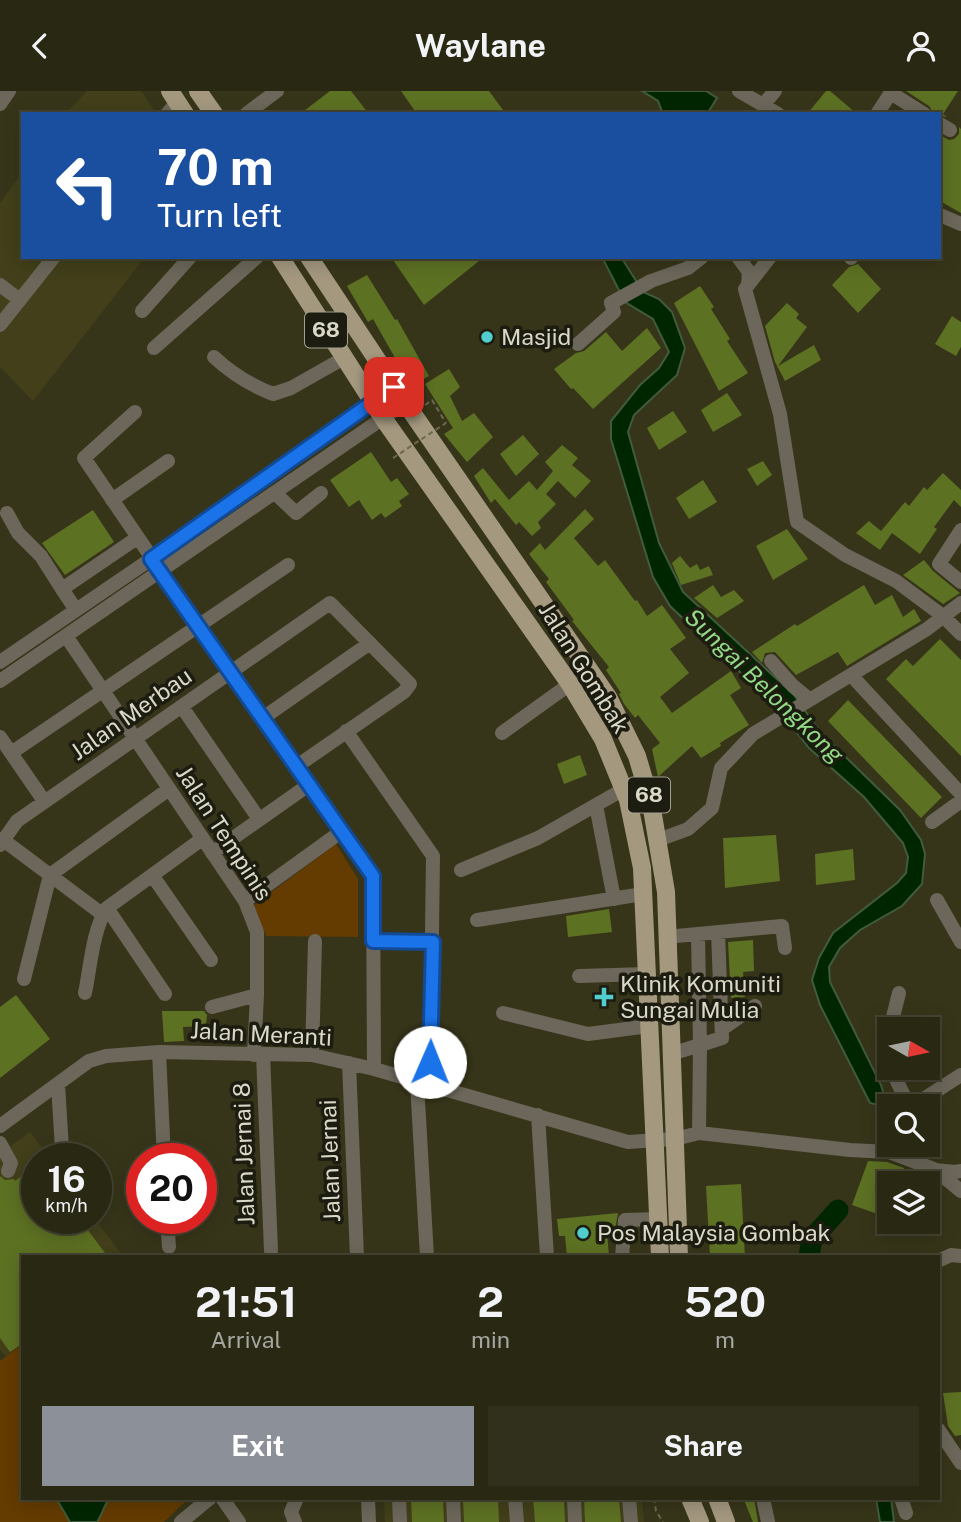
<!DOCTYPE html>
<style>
:root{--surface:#292813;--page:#31301c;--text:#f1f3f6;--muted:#a5a6a0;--line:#454433;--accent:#8c9099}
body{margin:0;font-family:"Public Sans",sans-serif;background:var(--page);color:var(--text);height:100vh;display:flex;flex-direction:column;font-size:26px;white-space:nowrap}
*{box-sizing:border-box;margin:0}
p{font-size:23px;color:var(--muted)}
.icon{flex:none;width:38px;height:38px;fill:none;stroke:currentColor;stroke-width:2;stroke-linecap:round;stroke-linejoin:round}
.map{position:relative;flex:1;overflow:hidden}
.side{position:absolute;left:21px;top:1164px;width:919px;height:245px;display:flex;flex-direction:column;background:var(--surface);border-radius:0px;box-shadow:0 4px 18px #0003,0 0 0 2px var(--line)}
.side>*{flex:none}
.banner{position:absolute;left:21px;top:21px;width:920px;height:147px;border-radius:0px;box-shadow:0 4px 18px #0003,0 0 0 2px var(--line);background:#1a4fa0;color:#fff;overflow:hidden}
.needle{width:46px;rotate:99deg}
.controls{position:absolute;left:877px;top:926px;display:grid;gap:14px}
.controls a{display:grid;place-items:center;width:63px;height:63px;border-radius:0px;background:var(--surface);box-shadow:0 4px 18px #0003,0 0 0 2px var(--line);font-size:35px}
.speed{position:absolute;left:21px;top:1052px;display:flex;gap:14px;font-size:35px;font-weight:700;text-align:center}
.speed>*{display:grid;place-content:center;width:91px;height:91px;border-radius:50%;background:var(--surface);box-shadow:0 4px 18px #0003,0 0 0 2px var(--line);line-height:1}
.speed small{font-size:18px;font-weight:400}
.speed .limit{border:10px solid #d22;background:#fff;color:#111}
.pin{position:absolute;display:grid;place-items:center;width:60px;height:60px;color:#fff;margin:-30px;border-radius:14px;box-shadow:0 4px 10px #0006}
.me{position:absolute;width:77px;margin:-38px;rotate:1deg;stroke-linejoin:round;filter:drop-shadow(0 0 5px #0008)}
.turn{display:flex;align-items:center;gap:24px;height:147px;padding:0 21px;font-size:32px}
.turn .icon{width:91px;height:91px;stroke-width:2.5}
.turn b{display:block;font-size:49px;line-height:60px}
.eta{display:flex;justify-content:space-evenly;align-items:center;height:119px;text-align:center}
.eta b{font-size:42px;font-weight:700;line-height:49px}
.cta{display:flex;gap:14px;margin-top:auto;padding:14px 21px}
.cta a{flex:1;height:80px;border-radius:0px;background:var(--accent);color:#fff;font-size:28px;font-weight:700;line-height:80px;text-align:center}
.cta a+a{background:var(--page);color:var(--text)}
header{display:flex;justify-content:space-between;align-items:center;height:91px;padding:0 21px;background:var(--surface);font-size:32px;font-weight:700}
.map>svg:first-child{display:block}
.built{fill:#423f1a}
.green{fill:#643b00}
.water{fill:#002600;stroke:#415c3c;stroke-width:2}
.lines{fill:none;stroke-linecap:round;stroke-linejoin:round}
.river{stroke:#002600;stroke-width:21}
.building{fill:#5d7123}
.path{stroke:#6b6a51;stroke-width:2;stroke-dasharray:5 3.5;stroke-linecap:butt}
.minor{stroke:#6c675a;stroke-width:14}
.major{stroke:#a4987f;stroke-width:18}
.path-bridge{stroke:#6b6a51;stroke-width:2;stroke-dasharray:5 3.5;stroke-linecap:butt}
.route-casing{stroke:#114b97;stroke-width:18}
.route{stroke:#1a73e8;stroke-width:12}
.poi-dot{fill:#52cdce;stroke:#1d1c10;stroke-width:2.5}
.labels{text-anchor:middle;stroke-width:7;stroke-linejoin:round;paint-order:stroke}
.shield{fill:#1d1c10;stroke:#a1a091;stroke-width:2}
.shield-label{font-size:21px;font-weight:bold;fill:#dad9c8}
.poi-label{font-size:23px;fill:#dad9c8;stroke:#1d1c10;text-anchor:start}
.street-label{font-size:23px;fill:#dad9c8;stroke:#1d1c10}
.water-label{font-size:24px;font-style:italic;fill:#91d985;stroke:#1d1c10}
</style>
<header><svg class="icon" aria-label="back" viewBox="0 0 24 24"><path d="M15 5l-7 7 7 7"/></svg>Waylane<svg class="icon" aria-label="person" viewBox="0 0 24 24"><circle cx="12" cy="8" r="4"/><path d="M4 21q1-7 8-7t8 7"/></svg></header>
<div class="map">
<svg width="961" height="1431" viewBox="0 0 961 1431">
<rect width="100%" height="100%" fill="#373519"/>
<!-- built -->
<path class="built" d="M87 0H141L157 23H65Z
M23 80V166H145L33 310 0 276V112Z
M30 1041 50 1067 37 1068V1127H94L123 1165 23 1166V1253L6 1266 0 1258V1063Z
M384 1407H642L644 1431H385Z"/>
<!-- green -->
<path class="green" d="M336 753 358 788V846L266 845 254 814Z
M23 1253V1407H189L164 1431H0V1270Z"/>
<!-- water -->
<path class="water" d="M642 0H706L717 7 707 23H663L658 10Z
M602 166H621L643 201 659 208 672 221 685 257 677 284 634 324 628 341 659 452 683 501 794 604 820 641 900 719 921 749 925 763 922 793 902 815 860 839 840 857 829 876 830 891 881 994 887 1016 870 1012 820 914 812 889 819 867 833 842 897 792 906 782 908 766 903 752 864 706 809 657 774 613 670 515 653 486 611 348V330L640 294 659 277 669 261 653 228 625 211Z
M56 1407H110C103 1415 103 1423 97 1431H70Z
M876 1407H891L894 1431H880Z"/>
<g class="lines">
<!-- river -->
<path class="river" d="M809 1166 812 1148 838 1119"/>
</g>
<!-- building -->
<path class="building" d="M330 0H351L369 23H300Z
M401 0H489L506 23H417Z
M826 0H830L857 23H807Z
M906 0H958L943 23 947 26 934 23 929 15Z
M959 36 961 38V122L940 110V44L949 49 954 48 959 43Z
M391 166H484L424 214Z
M858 173 881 198 858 222 832 194 849 176Z
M367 184 395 229 397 228 429 285 411 295 373 228 368 231 347 195Z
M700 195 714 216 711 218 730 248 727 250 748 282 719 300 674 212Z
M787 212 799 223 796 227 807 236 778 275 814 254 821 269 785 290 775 271 765 235Z
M952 225 961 231V256L956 265 935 253Z
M647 237 661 257 593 318 573 297 571 298 554 278 576 262 584 260 606 241 622 260Z
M449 278 460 296 450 305 462 330 474 322 493 346 467 371 444 343 453 337 425 293Z
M727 302 742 324 713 341 701 319Z
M673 320 687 341 659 359 647 337Z
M523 344 539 363 516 385 500 363Z
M562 354 578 367 572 374 591 390 575 407 558 390 546 403 556 413 538 431 541 437 532 445 519 431 516 434 495 408 491 412 474 385 483 377 509 409 529 390 537 399 553 380 545 371Z
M371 361 391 391 397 387 409 403 399 410 402 415 385 427 381 422 372 429 359 409 349 416 330 389Z
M763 370 772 384 757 395 747 378Z
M943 382 961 399V416L954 409 934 436 937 438 920 463 892 442 880 459 856 442 869 430 881 440 905 411 909 415 924 396 927 399Z
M703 389 717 411 689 428 676 407Z
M585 418 594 428 574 447 598 475 605 469 635 510 637 509 647 525 662 514 686 547 670 558 689 582 660 606 672 622 731 580 741 597 730 604 749 634 720 652 721 655 701 667 692 655 658 686 652 658 660 652 638 624 635 627 624 613 619 603 621 602 606 579 609 576 572 530 574 529 546 491 549 488 529 463 540 452 545 459Z
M93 419 114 451 65 484 42 452Z
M787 438 808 468 773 489 756 455Z
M680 465 690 477 697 473 700 479 709 475 713 484 681 494 672 472Z
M924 469 933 480 960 502 943 513 903 484Z
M713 494 721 506 734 499 744 510 717 527 694 507Z
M864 494 875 514 892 504 903 526 914 518 921 530 847 575 838 561 796 584 775 561 765 562 762 572 752 561 795 533 797 535Z
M940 548 961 569V665L886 588 906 568 913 575Z
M848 609 942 706 921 727 828 630Z
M580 664 587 684 564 693 557 673Z
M776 744 780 790 725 797 723 747Z
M853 758 855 789 816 794 815 763Z
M609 818 612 841 568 846 566 825Z
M753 849 754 880 743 881 745 906 731 907 728 851Z
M16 904 50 948 0 987V916Z
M162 920H204L207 924 206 935 183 936 184 950 164 951Z
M868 1070 887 1071 904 1077 898 1092H889V1118L886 1126 852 1114Z
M37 1073V1127H79L108 1166H23V1252L10 1261 0 1247V1085L5 1089 14 1088 15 1090Z
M741 1093 745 1166H710L706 1095Z
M618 1122 615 1139H607L609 1166H567L565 1145H559L557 1128Z
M961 1301V1344L955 1345 948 1335 943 1302Z
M411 1407H443L444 1431H412Z
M463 1407H498L499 1431H464Z
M533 1407H564L565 1431H535Z
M584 1407H619L621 1431H585Z
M743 1407H754L758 1431H753Z"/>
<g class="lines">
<!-- path -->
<path class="path" d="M425 314 432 309 446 332
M654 1407 656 1420 663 1431"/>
<!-- minor -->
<path class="minor" d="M739 0 778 23
M891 2 924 23
M0 13 9 0
M763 14 775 0
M167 23 177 11
M246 23 277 0
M877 23 892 0
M940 33 950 39
M940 124 961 133
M738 166 749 181 748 194
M770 166 745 198 780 323 797 431 845 464 896 490 943 525 961 543
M851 166V167
M0 194 20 209
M142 220 190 166
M0 234 54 166
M578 253 614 221 611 212 651 190 688 177 702 166
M154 257 257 166
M214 266C232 283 250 294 273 303L291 297 344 267
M135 321 84 367 230 582 373 785 374 978
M275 402 296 422 321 402
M112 409 168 370
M7 422 18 442 41 465 62 498
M961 439 939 473 961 491
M76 519 62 498 137 447
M66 545 245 810 257 841V904L212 916
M771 570 793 595 809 608
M0 571 151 468 395 296
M851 584 961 703
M0 590 405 312
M182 616 259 728
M263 627 370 552
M346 640 433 765 430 995
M502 642 570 593
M0 646 44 710
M11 662 288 474
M596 714 614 808
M932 731 961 710
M2 748 102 823
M658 749 688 738 712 717 721 677 753 643 927 538 961 512
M0 754 17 730 330 512 410 593 404 601 297 675
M212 762 310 693
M461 779 538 747 624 698
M152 784 211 869
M937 809 961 851
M245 810 342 740
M107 817 165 903
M477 829 643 803
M666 846 782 835 785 857
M373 850 433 851
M579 885 647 883
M24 888 50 784 169 698
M85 902C90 878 93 837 107 817L202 748
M503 922 588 943 649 935
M722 938 755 915
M890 938 899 902
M889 940 883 963 889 975
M159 961 164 1068
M263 963 271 1160
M671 963 700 954 698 843
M254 964 257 904
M312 964 315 850
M349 972 357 1166
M890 976 909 1015
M417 992 427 1166
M58 993 62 1058
M916 1015 919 1011 961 984
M538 1024 547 1166
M0 1035 89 970 106 965 159 961 312 964 374 978 628 1051 675 1048 699 1042 850 1059 889 1061 934 1078 961 1100
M699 1042 700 954 722 947 718 841
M0 1052 11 1072 8 1080
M935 1079 955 1081 961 1080
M167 1127 169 1156
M622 1166 625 1129 658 1128
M938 1170 951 1164 961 1165
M938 1338 961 1372
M222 1407 239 1431
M368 1407 369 1431
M399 1407 400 1431
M453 1407 454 1431
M515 1407 517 1431
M574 1407 575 1431
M629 1407 631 1431
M763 1407 768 1431
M901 1407 906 1422
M181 1431 210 1407
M295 1431 291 1421 297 1407"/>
<!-- major -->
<path class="major" d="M170 0 185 23
M198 0 214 23
M280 166 383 327 570 593 603 648 628 709 642 777 660 1166
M309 166 413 323 608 606 637 665 651 712 666 801 679 1166
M690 1407 700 1431
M717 1407 726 1431"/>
<!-- path-bridge -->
<path class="path-bridge" d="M393 367 446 332"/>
</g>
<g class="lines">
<defs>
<path id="route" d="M394 296 151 468 373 785V850L433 851 430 971"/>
</defs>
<!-- route casing -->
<use href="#route" class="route-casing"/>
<!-- route -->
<use href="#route" class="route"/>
</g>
<!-- markers -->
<g class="poi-dot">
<circle cx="487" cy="246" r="7"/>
<path d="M600.5 895.5h7v7h7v7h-7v7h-7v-7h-7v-7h7z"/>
<circle cx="583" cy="1142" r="7"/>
</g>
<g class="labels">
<!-- shield labels -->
<g class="shield">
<rect x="305" y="221.5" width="42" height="35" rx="5"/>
<rect x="628" y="686.5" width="42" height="35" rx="5"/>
</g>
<g class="shield-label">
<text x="326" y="246">68</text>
<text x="649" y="711">68</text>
</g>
<!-- poi labels -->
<g class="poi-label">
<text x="501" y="254">Masjid</text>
<text x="620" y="901">Klinik Komuniti<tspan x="620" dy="26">Sungai Mulia</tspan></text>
<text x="597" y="1150">Pos Malaysia Gombak</text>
</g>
<!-- street labels -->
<g class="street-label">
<text transform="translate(584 577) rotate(58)" y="8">Jalan Gombak</text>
<text transform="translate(131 623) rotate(-35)" y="8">Jalan Merbau</text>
<text transform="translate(224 742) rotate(57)" y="8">Jalan Tempinis</text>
<text transform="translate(261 943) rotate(3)" y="8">Jalan Meranti</text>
<text transform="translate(244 1063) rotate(-92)" y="8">Jalan Jernai 8</text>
<text transform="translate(330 1070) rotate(-92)" y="8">Jalan Jernai</text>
</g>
<!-- water labels -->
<g class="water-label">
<text transform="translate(764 595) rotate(44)" y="8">Sungai Belongkong</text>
</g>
</g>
</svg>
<div class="controls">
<a><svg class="needle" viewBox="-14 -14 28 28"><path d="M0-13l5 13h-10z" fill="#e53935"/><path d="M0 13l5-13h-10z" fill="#a5a6a0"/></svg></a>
<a><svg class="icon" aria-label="search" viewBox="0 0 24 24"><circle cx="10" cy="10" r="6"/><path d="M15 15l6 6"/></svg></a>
<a><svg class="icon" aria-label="layers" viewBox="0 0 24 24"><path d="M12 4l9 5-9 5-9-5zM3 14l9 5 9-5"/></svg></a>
</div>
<div class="speed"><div>16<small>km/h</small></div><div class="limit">20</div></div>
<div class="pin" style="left:394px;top:296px;background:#d93025"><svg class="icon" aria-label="arrive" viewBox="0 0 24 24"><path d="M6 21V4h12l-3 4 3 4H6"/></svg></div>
<svg class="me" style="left:430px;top:971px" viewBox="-20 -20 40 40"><circle r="19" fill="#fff"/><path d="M0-13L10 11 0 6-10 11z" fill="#1a73e8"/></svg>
<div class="banner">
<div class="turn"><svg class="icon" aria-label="left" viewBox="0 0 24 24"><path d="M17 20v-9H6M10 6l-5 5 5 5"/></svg><div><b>70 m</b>Turn left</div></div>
</div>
<section class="side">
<div class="eta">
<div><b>21:51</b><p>Arrival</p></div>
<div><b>2</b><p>min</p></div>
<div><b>520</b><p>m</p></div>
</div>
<div class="cta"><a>Exit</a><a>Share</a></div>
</section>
</div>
